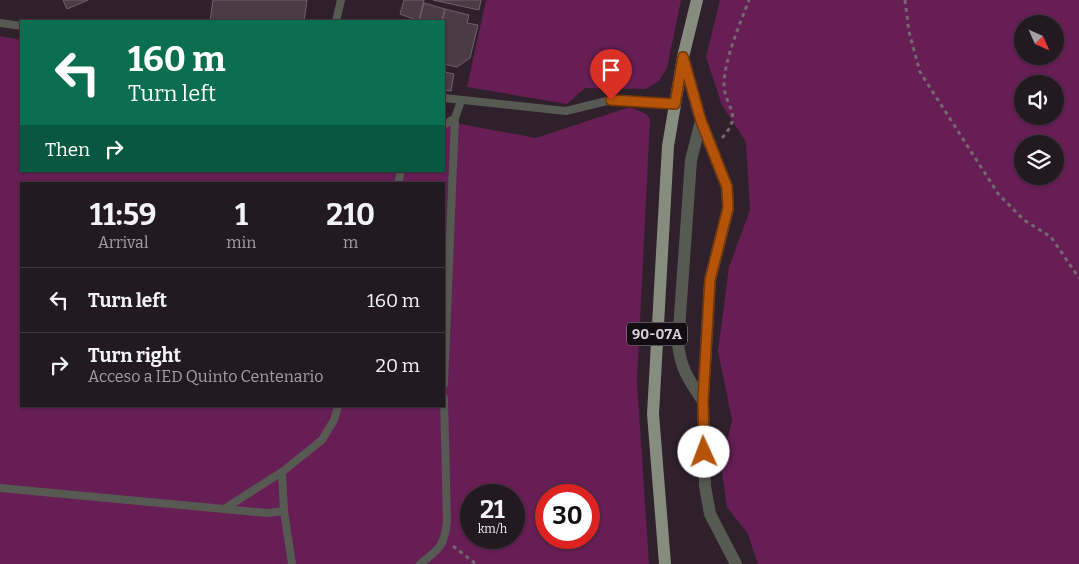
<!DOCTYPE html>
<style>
:root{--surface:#231920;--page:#2b2229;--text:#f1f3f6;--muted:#a3a0a5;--line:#40383e}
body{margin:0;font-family:Bitter,serif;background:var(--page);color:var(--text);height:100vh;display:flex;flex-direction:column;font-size:19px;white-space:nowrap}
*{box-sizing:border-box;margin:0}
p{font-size:16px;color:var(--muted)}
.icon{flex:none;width:28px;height:28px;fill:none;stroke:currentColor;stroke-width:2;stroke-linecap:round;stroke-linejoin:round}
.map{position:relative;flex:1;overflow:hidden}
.sheet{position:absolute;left:20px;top:182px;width:425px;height:225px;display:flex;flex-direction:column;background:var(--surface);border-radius:0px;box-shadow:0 1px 4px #0004,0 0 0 1px var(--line)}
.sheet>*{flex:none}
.banner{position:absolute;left:20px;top:20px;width:425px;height:152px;border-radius:0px;box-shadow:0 1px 4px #0004,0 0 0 1px var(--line);background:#0b6e4f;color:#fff;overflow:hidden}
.needle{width:32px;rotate:135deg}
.fabs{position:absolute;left:1014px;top:15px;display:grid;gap:10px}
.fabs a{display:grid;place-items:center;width:50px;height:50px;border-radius:50%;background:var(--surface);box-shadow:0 1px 4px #0004,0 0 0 1px var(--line);font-size:25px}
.speed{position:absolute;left:460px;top:484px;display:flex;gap:10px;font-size:25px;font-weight:700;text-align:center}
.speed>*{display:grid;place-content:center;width:65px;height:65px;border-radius:50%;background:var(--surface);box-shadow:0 1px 4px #0004,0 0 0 1px var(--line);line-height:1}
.speed small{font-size:12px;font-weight:400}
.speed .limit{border:8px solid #d22;background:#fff;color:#111}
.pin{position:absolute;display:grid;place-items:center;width:42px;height:42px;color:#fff;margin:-51px -21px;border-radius:50% 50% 50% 0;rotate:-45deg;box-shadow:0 0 5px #0007}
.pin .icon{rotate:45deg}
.me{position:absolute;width:55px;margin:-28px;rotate:358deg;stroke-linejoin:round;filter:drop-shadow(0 0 4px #0008)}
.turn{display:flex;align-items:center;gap:18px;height:105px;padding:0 25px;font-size:22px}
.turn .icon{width:65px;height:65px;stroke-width:2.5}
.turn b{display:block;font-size:35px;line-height:42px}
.then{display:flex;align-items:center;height:48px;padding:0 25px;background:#0003;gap:10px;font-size:19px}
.eta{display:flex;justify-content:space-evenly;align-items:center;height:85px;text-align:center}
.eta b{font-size:30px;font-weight:700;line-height:35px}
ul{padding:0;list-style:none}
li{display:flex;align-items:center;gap:15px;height:65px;padding:0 25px;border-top:1px solid var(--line)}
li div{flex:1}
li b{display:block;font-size:19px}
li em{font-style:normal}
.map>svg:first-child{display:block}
.green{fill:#661e54;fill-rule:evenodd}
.building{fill:#4a3b45;stroke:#71616b}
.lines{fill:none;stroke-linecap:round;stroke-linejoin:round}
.path{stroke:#756871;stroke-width:3;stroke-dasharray:4 4;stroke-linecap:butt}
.service{stroke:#575a53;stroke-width:8}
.minor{stroke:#575a53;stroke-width:12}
.primary{stroke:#878d7e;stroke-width:12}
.route-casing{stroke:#753606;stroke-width:12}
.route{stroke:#b45309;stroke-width:9}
.labels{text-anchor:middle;stroke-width:5;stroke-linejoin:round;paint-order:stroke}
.shield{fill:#130d11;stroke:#9f969c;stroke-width:1}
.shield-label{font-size:14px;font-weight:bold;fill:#dbd1d7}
</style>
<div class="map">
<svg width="1079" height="564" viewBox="0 0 1079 564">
<rect width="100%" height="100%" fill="#2f212b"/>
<!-- green -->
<path class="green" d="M486 0H681L667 68 659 81 646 89 585 88 567 104 467 87Z
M720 0H1079V564H758L748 534 727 507 721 466 732 420 718 351 729 267 750 210 746 142 722 105 706 57ZM1022 24H1055V56H1022ZM1022 84H1055V116H1022ZM1022 144H1055V176H1022Z
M0 36 21 40V171H444V121L536 138 630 107 646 114 650 119 637 382 649 564H0ZM21 184H444V406H21ZM471 495H514V538H471ZM546 495H589V538H546Z"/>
<!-- building -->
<path class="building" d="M63 0H88L67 9Z
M213 0H307L304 21H210Z
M404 0H424L419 21 400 14Z
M433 0H481L479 10Z
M424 3 445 9 442 21H419Z
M445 9 469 15 467 23 478 25 470 58 457 67 444 64V21H442Z
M444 72 454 74 451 91 444 90Z"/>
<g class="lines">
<!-- path -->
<path class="path" d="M905 0 909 32 920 72 999 195 1024 220 1051 237 1079 278
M722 138C744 114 725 108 724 85 724 60 740 24 749 0
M453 546 476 564"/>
<!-- service -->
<path class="service" d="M336 21 341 0
M0 23 21 26
M444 98 566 111 611 100 675 104
M444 125 455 118
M398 184 401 171
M444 384 455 118 461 101
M282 472 284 511
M0 488 224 509 268 513 284 511 292 564
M224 509 282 472 322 440 334 420 338 406
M420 564C440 548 444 547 447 521L444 398"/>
<!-- minor -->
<path class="minor" d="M683 57 701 121 727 187 728 209 710 280 703 401 705 486 710 514 736 564
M701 121 691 160 678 344C681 370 689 380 703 401"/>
<!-- primary -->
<path class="primary" d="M665 564 653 414 668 146 683 57 697 0"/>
</g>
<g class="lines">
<defs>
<path id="route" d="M611 100 675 104 683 57 701 121 727 187 728 208 710 280 703 400 704 452"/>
</defs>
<!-- route casing -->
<use href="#route" class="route-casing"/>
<!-- route -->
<use href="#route" class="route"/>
</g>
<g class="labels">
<!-- shield labels -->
<rect class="shield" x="627" y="322.5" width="60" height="23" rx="4"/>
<g class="shield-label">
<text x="657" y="339">90-07A</text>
</g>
</g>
</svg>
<div class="fabs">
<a><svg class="needle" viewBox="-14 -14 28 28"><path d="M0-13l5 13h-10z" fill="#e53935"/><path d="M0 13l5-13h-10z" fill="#a3a0a5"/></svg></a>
<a><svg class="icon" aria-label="sound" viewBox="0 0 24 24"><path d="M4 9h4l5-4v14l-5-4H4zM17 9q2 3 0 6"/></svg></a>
<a><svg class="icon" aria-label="layers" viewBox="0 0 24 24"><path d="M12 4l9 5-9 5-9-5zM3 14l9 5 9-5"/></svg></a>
</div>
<div class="speed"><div>21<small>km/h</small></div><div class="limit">30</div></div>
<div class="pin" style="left:611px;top:100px;background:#d93025"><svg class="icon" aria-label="arrive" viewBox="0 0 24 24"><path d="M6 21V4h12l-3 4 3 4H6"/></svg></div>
<svg class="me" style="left:704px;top:452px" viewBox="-20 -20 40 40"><circle r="19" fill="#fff"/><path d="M0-13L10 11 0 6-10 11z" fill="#b45309"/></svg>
<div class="banner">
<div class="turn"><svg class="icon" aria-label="left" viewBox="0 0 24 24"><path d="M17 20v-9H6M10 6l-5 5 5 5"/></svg><div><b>160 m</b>Turn left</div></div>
<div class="then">Then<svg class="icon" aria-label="right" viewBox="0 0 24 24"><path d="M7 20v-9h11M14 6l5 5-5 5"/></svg></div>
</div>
<section class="sheet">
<div class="eta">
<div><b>11:59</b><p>Arrival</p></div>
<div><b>1</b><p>min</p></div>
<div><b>210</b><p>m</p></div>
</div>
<ul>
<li><svg class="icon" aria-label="left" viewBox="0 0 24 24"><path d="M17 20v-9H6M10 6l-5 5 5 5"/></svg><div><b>Turn left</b></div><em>160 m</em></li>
<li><svg class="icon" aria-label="right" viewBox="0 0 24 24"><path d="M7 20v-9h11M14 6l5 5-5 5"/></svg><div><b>Turn right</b><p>Acceso a IED Quinto Centenario</p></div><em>20 m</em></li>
</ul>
</section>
</div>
